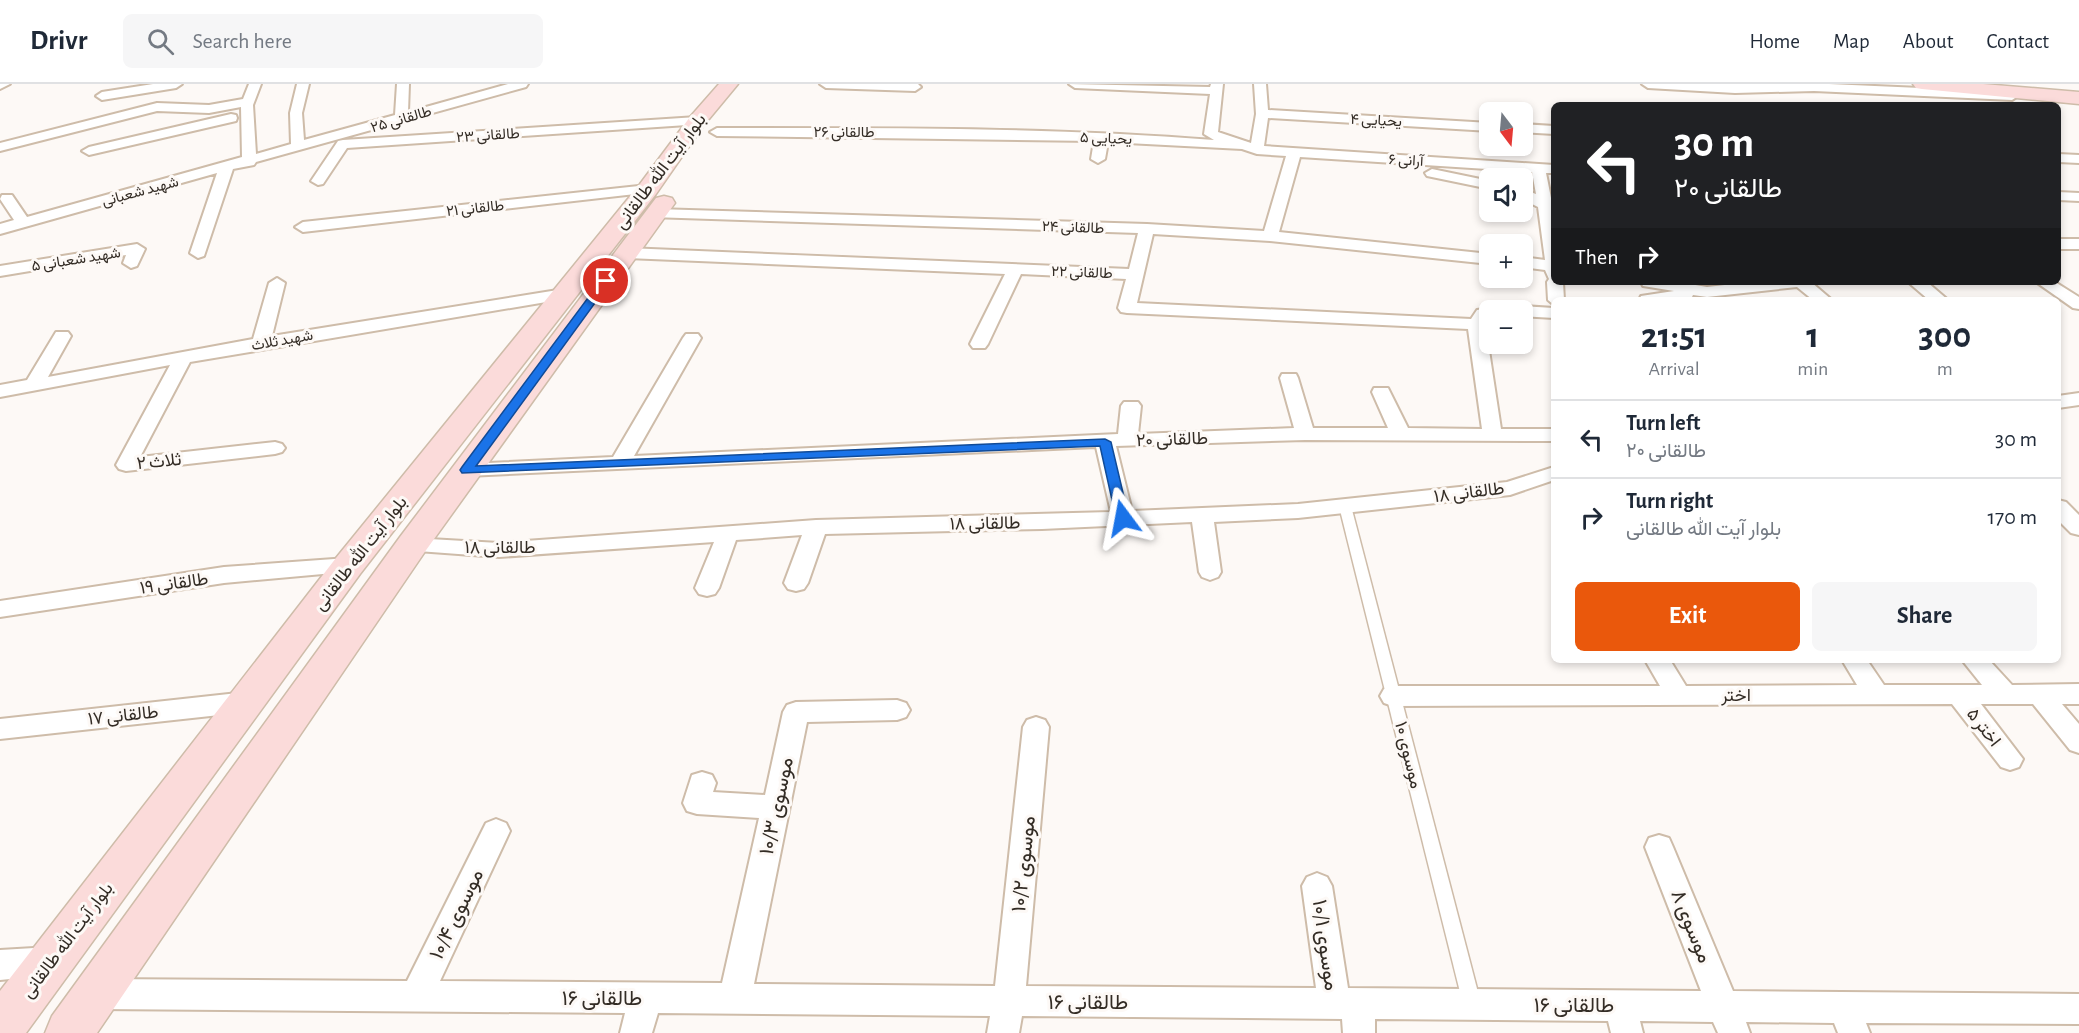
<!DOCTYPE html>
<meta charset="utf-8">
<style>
:root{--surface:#fff;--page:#f6f6f7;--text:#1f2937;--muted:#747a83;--line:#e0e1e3;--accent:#ea580c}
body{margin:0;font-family:"Alegreya Sans",Vazirmatn,sans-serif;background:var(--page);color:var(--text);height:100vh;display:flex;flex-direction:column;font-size:22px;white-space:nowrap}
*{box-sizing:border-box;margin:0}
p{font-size:20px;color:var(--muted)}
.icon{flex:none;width:33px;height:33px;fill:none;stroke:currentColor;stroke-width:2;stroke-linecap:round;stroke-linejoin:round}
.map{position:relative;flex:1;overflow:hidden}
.sheet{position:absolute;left:1551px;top:213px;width:510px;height:366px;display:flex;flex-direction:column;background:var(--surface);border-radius:9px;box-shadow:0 3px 9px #0003}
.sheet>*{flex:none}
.hud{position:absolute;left:1551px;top:18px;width:510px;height:183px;border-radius:9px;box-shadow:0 3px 9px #0003;background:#202124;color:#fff;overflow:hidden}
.needle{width:39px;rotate:164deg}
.fabs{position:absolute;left:1479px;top:18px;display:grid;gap:12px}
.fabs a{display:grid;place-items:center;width:54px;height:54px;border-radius:9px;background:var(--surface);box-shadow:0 3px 9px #0003;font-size:30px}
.pin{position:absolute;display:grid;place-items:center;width:51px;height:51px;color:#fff;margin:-26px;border:3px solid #fff;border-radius:50%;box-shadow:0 2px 6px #0007}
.me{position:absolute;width:66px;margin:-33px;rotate:347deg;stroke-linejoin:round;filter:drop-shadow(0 0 4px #0008)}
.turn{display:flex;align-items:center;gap:21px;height:126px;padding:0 24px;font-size:27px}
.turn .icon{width:78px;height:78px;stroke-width:2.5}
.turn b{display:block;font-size:42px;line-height:51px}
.then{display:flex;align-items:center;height:57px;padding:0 24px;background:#0003;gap:12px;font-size:22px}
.eta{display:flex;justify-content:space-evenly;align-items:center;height:102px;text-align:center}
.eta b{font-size:36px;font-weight:700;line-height:42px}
.cta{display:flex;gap:12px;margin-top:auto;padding:12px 24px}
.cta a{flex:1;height:69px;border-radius:9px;background:var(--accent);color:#fff;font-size:24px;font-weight:700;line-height:69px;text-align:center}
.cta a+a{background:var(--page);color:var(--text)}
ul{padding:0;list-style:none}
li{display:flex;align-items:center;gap:18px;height:78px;padding:0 24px;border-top:2px solid var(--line)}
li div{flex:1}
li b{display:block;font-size:22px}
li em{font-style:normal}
header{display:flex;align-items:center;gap:36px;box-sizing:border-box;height:84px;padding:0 30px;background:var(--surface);border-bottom:2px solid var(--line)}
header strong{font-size:28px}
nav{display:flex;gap:33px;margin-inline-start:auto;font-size:21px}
.search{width:420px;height:54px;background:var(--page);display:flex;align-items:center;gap:15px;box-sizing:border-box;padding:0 21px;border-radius:9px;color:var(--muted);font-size:22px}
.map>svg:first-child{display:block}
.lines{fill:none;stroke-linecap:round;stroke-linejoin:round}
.service-casing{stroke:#cebca9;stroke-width:3}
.minor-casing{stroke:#cebca9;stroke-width:4}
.secondary-casing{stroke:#cebca9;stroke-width:3}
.service{fill:#fff;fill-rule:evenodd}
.minor{fill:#fff;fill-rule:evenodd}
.secondary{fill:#fbdbda;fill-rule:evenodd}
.route{fill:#1a73e8;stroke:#114b97;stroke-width:1.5}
.labels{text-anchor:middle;stroke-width:6;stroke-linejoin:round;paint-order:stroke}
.far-street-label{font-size:15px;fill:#332c25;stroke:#fdf9f6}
.street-label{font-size:18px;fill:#332c25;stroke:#fdf9f6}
.near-street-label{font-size:21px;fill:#332c25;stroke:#fdf9f6}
</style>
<header>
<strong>Drivr</strong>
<div class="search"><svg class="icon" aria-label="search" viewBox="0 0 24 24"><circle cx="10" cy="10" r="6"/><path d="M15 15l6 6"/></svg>Search here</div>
<nav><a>Home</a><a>Map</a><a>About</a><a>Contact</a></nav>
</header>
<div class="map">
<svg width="2079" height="949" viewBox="0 0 2079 949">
<rect width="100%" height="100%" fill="#fdf9f6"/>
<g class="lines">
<defs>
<path id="service" d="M1345 418 1351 422 1481 920 1478 926 1472 928 1466 926 1463 920 1339 422Z"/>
<path id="minor" d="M0 0H10L0 5Z
M153 0H182L176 4 102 16 96 12 102 8Z
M249 0H261L253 21 256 70 291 60 290 29 297 0H309L302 29 304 56 395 31 397 0H409L408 28 508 0H528L526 3 256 78 254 81 233 85 204 172 198 174 190 169 217 89 0 150V140L14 136 0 115 2 111H12L27 133 242 73 241 23 209 29 157 27 0 67V59L157 19 209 21 243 15Z
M820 0H918L921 3 915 7 826 4Z
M1069 0 1210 3 1211 0H1223L1218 48 1251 59 1256 30 1254 0H1266L1268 26 1490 39V47L1268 34 1264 62 1554 81V89H1546L1554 129V198H1563L1564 216H1554V221L1548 216 1547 198 1549 195 1545 186 1522 183V173L1545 176 1538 123 1522 115V105L1536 110 1532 88 1300 73 1279 148 1490 170V180L1270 157 1153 150 1137 219 1471 235 1477 226 1490 224 1496 225 1490 226V234L1485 240 1501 345H1554V357L1305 356 1116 362 1132 427 1298 420 1507 398 1554 383V396L1510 411 1298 434 1214 438 1221 488 1218 493 1210 496 1202 493 1199 488 1192 438 1042 445 825 450 808 499 804 505 796 507 788 505 784 499 802 451 736 456 719 504 715 510 707 512 699 510 695 504 714 458 499 473 404 466 401 461 404 456 412 454 499 459 816 436 1111 428 1096 363 467 392 460 390 457 386 460 382 467 380 613 373 683 254 686 250H698L701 254 634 372 1118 350 1121 322 1124 318H1138L1141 322 1138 350 1294 344 1280 294 1282 290H1296L1298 294 1313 344H1388L1372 308 1374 304H1388L1408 344 1482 345 1468 245 1127 229 1121 228 1118 224 1126 195 1021 190 988 260 985 264H973L970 260 1005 190 627 174 619 169 627 164 1129 185 1138 149 651 133 648 130 651 127 656 125 1147 140 1264 147 1286 72 1257 70 1242 65 1108 58 1105 75 1098 79 1091 75 1094 57 717 52 710 48 717 44C883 44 1049 43 1214 56L1204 50 1210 10 1075 4Z
M1642 0H1829L2012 8 2018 12 2012 16 1814 7 1735 9 1648 4Z
M231 30 236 31 237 34 236 37 89 71 82 67 89 63Z
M697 33 702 34 704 37 702 40 347 64 323 100 318 101 311 97 338 57 343 56Z
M1522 40 1554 42V50L1522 48Z
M2058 70 2079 71V79L2058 78Z
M1432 85 1490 97V105L1427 92 1425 89Z
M648 101 655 105 653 108 303 148 295 143 303 138Z
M2058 108 2079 109V117L2058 116Z
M2058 155H2079V165H2058Z
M137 160 145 165 137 182 131 184 123 179 126 171 0 192V182Z
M277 194 285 199 272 252 564 205 572 210 564 215 190 278 140 373 275 358 282 360 285 364 282 368 275 370 126 387 119 385 116 381 170 281 0 313V301L27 296 56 248H68L71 252 48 293 253 255 269 199Z
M1641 198H1678L1707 203 1751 198H1811L1832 216H1813L1797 203 1707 213 1693 211 1691 215 1685 216H1639L1641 212 1674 207 1643 202Z
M1908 198H1927L1948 216H1929Z
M2036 198H2055L2079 213V225L2073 224Z
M1522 222 1554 224V234L1522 232V226H1514Z
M2079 309V321L2058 324V312Z
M2058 416 2066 418 2079 431V451L2071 449 2058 436Z
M348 474 356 477 359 482 356 487 224 499 0 533V517L224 483Z
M1645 576H1670L1686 602 1857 601 1842 576H1867L1884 601H1982L1962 576H1989L2012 601 2079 600V620H2062L2079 640V669L2070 666 2033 620H1981L2023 675 2019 683 2010 686 2001 683 1952 620 1393 622 1384 619 1380 612 1384 605 1393 602H1660Z
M247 608 256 611 260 618 256 625 247 628 0 655V635Z
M897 616 906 619 910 626 906 633 897 636 807 638 754 900 995 902 1023 643 1027 636 1036 633 1045 636 1049 643 1026 902 1316 904 1302 802 1307 793 1317 789 1327 793 1332 802 1348 904 1701 907 1645 763 1649 754 1659 751 1669 754 1673 763 1733 907 2079 910V940L1866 939 1870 949H1838L1834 939 1746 938 1750 949H1718L1713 938 1640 937 1643 949H1611L1608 937 1375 935V949H1343L1342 935 1022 932 1019 949H987L990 932 658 929 652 949H620L625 929 96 925 85 921 80 910 85 899 96 895 407 897 486 739 496 735 506 739 510 747 440 897 722 899 759 734 697 730 687 727 683 719 692 691 702 688 712 691 716 699 713 708 765 711 783 628 787 621 796 618Z
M51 863 62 867 67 877 62 887 51 891 0 896V866Z"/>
<path id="secondary" d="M719 0H738L704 41 656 110 360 490 26 949H0V907L336 474 640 100 690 33Z
M1913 0H1983L2079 8V20L1922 5 1916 4Z
M664 112 672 114 675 119 424 469 97 949H45L52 932 400 453 656 114Z"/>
</defs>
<!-- service casing -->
<use href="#service" class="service-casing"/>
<!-- minor casing -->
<use href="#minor" class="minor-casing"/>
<!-- secondary casing -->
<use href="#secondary" class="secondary-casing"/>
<!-- service -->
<use href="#service" class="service"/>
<!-- minor -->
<use href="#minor" class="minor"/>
<!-- secondary -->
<use href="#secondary" class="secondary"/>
</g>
<!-- route -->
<path class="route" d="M602 195 611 197 476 382 1105 355 1111 358 1129 434 1123 438 1116 434 1100 362 462 389 460 386 462 383Z"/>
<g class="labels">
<!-- far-street labels -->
<g class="far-street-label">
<text transform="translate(401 35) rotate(-16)" y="5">طالقانی ۲۵</text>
<text transform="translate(1376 36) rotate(3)" y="5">یحیایی ۴</text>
<text x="844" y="53">طالقانی ۲۶</text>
<text transform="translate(488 51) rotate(-4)" y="5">طالقانی ۲۳</text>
<text transform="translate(1106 54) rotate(2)" y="5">یحیایی ۵</text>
<text transform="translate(1406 76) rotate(3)" y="5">آرانی ۶</text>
<text transform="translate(140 107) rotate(-15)" y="5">شهید شعبانی</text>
<text transform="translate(475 124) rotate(-6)" y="5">طالقانی ۲۱</text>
<text transform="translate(1073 143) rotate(2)" y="5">طالقانی ۲۴</text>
<text transform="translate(76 175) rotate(-9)" y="5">شهید شعبانی ۵</text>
<text transform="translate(1082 188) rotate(2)" y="5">طالقانی ۲۲</text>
<text transform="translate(282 256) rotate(-10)" y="5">شهید ثلاث</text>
</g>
<!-- street labels -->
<g class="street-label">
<text transform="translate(660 87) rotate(-53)" y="6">بلوار آیت الله طالقانی</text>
<text transform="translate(1172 355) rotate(-2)" y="6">طالقانی ۲۰</text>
<text transform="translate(159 377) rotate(-6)" y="6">ثلاث ۲</text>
<text transform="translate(1469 408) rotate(-7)" y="6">طالقانی ۱۸</text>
<text transform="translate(985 439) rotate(-1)" y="6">طالقانی ۱۸</text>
<text x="500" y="469">طالقانی ۱۸</text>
<text transform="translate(360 469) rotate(-52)" y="6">بلوار آیت الله طالقانی</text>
<text transform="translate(174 499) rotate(-8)" y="6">طالقانی ۱۹</text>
<text x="1736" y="617">اختر</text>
<text transform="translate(123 631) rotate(-6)" y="6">طالقانی ۱۷</text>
<text transform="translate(1984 643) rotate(52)" y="6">اختر ۵</text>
<text transform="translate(1409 671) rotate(76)" y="6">موسوی ۱۰</text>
<text transform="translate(67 856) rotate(-53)" y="6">بلوار آیت الله طالقانی</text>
</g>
<!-- near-street labels -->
<g class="near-street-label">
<text transform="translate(776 722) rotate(-78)" y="7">موسوی ۱۰/۳</text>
<text transform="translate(1023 780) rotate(-84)" y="7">موسوی ۱۰/۲</text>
<text transform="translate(456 830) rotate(-64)" y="7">موسوی ۱۰/۴</text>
<text transform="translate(1692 842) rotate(68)" y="7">موسوی ۸</text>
<text transform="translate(1326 861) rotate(82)" y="7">موسوی ۱۰/۱</text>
<text x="602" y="921">طالقانی ۱۶</text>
<text x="1088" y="925">طالقانی ۱۶</text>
<text x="1574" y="928">طالقانی ۱۶</text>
</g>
</g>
</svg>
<div class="fabs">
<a><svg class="needle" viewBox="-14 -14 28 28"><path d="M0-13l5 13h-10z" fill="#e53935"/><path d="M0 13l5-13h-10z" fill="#747a83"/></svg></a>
<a><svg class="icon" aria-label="sound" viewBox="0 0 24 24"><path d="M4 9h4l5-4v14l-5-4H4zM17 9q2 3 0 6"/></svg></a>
<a>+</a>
<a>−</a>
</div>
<div class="pin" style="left:606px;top:197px;background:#d93025"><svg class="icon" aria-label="arrive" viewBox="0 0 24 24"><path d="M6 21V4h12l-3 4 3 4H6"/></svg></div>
<svg class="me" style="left:1123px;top:434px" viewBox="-20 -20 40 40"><path d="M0-17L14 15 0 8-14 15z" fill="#1a73e8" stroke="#fff" stroke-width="4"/></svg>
<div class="hud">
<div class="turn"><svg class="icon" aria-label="left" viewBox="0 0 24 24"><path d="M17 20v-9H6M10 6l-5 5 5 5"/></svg><div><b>30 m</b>طالقانی ۲۰</div></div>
<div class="then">Then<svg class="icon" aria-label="right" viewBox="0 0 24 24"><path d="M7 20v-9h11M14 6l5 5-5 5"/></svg></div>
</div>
<section class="sheet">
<div class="eta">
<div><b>21:51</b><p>Arrival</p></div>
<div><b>1</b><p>min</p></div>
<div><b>300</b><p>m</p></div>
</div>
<ul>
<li><svg class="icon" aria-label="left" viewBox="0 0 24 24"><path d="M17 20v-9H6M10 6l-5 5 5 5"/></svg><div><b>Turn left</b><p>طالقانی ۲۰</p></div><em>30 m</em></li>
<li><svg class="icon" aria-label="right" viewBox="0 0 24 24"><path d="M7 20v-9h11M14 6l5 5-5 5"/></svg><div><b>Turn right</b><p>بلوار آیت الله طالقانی</p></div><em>170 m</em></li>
</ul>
<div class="cta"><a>Exit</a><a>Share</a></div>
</section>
</div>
